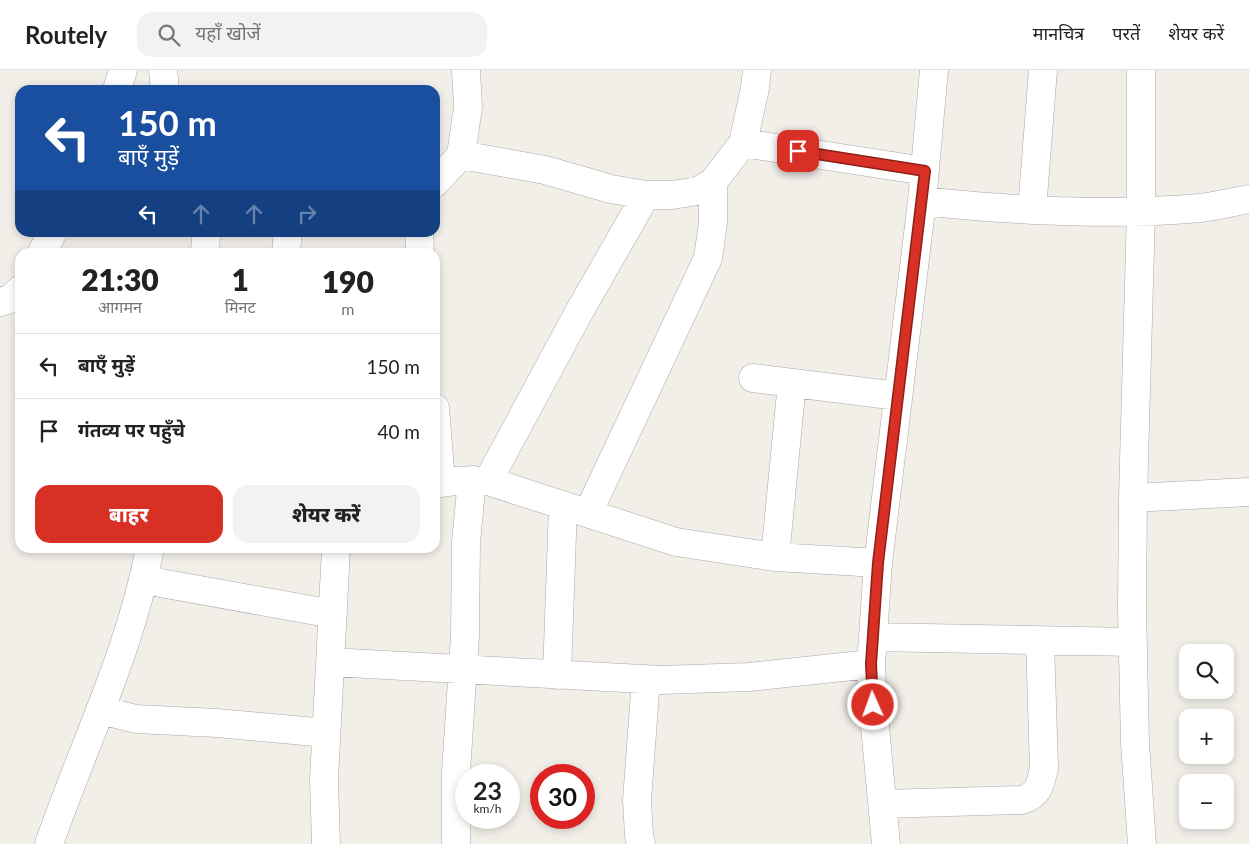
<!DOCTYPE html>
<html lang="hi">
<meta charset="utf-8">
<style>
:root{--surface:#fff;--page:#f2f2f2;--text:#222;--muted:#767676;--line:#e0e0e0;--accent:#d93025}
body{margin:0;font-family:Lato,"Noto Sans Devanagari",sans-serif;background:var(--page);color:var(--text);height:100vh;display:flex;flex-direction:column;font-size:19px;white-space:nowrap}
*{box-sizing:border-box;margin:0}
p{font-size:16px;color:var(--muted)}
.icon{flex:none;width:28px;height:28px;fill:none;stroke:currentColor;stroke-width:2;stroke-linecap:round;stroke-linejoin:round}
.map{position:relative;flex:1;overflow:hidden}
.details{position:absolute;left:15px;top:178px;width:425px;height:305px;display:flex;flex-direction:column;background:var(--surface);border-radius:15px;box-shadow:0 2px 8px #0003}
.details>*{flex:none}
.hud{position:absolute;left:15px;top:15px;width:425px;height:152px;border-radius:15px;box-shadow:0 2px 8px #0003;background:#1a4fa0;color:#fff;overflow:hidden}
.fabs{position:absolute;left:1179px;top:574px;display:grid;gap:10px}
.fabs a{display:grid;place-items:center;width:55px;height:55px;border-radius:10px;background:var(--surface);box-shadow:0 2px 8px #0003;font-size:25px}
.speed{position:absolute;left:455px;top:694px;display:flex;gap:10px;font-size:25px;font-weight:700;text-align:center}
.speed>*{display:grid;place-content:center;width:65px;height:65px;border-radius:50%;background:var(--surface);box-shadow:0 2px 8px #0003;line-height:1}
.speed small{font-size:12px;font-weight:400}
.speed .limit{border:8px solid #d22;background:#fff;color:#111}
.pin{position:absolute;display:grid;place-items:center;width:42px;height:42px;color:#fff;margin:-21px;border-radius:10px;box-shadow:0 2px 8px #0006}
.me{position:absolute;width:55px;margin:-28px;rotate:358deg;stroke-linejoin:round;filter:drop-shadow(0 0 4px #0008)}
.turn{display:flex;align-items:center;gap:18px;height:105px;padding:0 20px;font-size:22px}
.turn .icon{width:65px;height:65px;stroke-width:2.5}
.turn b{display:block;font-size:35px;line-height:42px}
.lanes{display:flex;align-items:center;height:48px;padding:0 20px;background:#0003;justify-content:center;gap:25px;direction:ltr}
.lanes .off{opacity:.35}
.eta{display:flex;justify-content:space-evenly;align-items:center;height:85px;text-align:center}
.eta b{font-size:30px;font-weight:800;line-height:35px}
.cta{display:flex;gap:10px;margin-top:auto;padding:10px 20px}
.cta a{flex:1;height:58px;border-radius:15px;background:var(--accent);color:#fff;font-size:20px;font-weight:800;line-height:58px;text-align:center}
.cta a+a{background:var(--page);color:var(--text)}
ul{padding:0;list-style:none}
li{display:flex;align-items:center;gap:15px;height:65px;padding:0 20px;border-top:1px solid var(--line)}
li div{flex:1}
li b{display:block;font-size:19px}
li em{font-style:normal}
header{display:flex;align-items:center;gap:30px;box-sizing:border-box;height:70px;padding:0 25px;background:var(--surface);border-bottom:1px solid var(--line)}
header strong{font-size:24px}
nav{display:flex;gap:28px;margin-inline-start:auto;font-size:18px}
.search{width:350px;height:45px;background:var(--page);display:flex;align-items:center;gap:12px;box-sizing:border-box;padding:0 18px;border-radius:15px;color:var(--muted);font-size:19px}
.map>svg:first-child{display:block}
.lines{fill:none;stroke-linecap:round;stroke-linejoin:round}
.street-casing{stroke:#a9a9a9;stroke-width:29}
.street{stroke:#fff;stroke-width:28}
.route-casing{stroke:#8d1f18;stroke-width:12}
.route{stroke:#d93025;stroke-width:9}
</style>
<header>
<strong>Routely</strong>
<div class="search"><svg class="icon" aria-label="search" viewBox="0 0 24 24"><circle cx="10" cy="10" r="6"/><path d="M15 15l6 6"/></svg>यहाँ खोजें</div>
<nav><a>मानचित्र</a><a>परतें</a><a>शेयर करें</a></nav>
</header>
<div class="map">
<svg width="1249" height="774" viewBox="0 0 1249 774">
<rect width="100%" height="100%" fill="#f2efe9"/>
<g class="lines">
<defs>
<path id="street" d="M163 0 165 20
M1141 0V142L1133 428 1132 538 1135 673 1142 774
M117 20 123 0
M743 73 925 101
M461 85 545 100 611 119 646 125H672L698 121 713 112 743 73 755 18 757 0
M435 113 461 85 468 37 466 0
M922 131C1015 141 1107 146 1200 138 1216 136 1233 132 1249 129
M1032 140 1043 0
M419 162 420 182
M42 182 53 162
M205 182 206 166
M286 182 288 162
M0 232 10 229 20 220
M753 308 898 326
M435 338 441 413
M488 411 579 242 646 125
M435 414 455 411H488L676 472 775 487 878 493
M1133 428 1249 422
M588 443 708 188 713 153V112
M775 487 792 313
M144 510 333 544
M873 567 1133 572
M330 592 661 610 749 607 871 594
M557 605 563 436
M100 640 136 649 217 653 326 663
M884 734 1022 730C1040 724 1040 714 1044 698L1040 571
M49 774C83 676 131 580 150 478
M326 774 324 710 336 478
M456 774V702L465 565 466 472 472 410
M641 774 639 766 637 730 646 609
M886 774 873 635 871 594 873 567 878 493 922 131 934 0"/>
</defs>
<!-- street casing -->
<use href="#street" class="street-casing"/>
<!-- street -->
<use href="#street" class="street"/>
</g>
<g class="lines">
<defs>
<path id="route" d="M798 81 925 101 878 493 871 594 873 635"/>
</defs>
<!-- route casing -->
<use href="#route" class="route-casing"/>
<!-- route -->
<use href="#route" class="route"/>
</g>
</svg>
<div class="fabs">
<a><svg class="icon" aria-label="search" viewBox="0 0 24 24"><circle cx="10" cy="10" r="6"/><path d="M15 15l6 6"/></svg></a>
<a>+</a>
<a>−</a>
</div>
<div class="speed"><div>23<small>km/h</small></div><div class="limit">30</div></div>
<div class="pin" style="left:798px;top:81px;background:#d93025"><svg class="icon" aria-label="arrive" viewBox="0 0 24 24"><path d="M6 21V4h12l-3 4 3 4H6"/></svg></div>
<svg class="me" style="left:873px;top:635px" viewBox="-20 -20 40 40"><circle r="17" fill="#d93025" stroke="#fff" stroke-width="3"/><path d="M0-11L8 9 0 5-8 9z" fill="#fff"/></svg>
<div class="hud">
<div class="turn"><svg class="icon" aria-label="left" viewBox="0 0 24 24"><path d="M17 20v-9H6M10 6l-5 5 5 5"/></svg><div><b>150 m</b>बाएँ मुड़ें</div></div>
<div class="lanes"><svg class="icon" aria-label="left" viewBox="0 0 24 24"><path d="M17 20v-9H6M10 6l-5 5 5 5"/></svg><svg class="icon off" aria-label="ahead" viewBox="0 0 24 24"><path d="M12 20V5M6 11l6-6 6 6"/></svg><svg class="icon off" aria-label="ahead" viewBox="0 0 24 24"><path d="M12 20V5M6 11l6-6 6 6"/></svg><svg class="icon off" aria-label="right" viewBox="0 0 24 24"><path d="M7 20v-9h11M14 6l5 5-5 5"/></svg></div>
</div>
<section class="details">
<div class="eta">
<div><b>21:30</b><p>आगमन</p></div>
<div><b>1</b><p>मिनट</p></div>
<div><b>190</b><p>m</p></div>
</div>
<ul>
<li><svg class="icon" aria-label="left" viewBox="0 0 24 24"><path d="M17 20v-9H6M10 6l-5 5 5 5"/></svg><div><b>बाएँ मुड़ें</b></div><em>150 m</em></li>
<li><svg class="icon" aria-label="arrive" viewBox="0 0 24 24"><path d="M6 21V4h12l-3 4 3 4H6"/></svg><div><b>गंतव्य पर पहुँचे</b></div><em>40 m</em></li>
</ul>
<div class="cta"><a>बाहर</a><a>शेयर करें</a></div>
</section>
</div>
